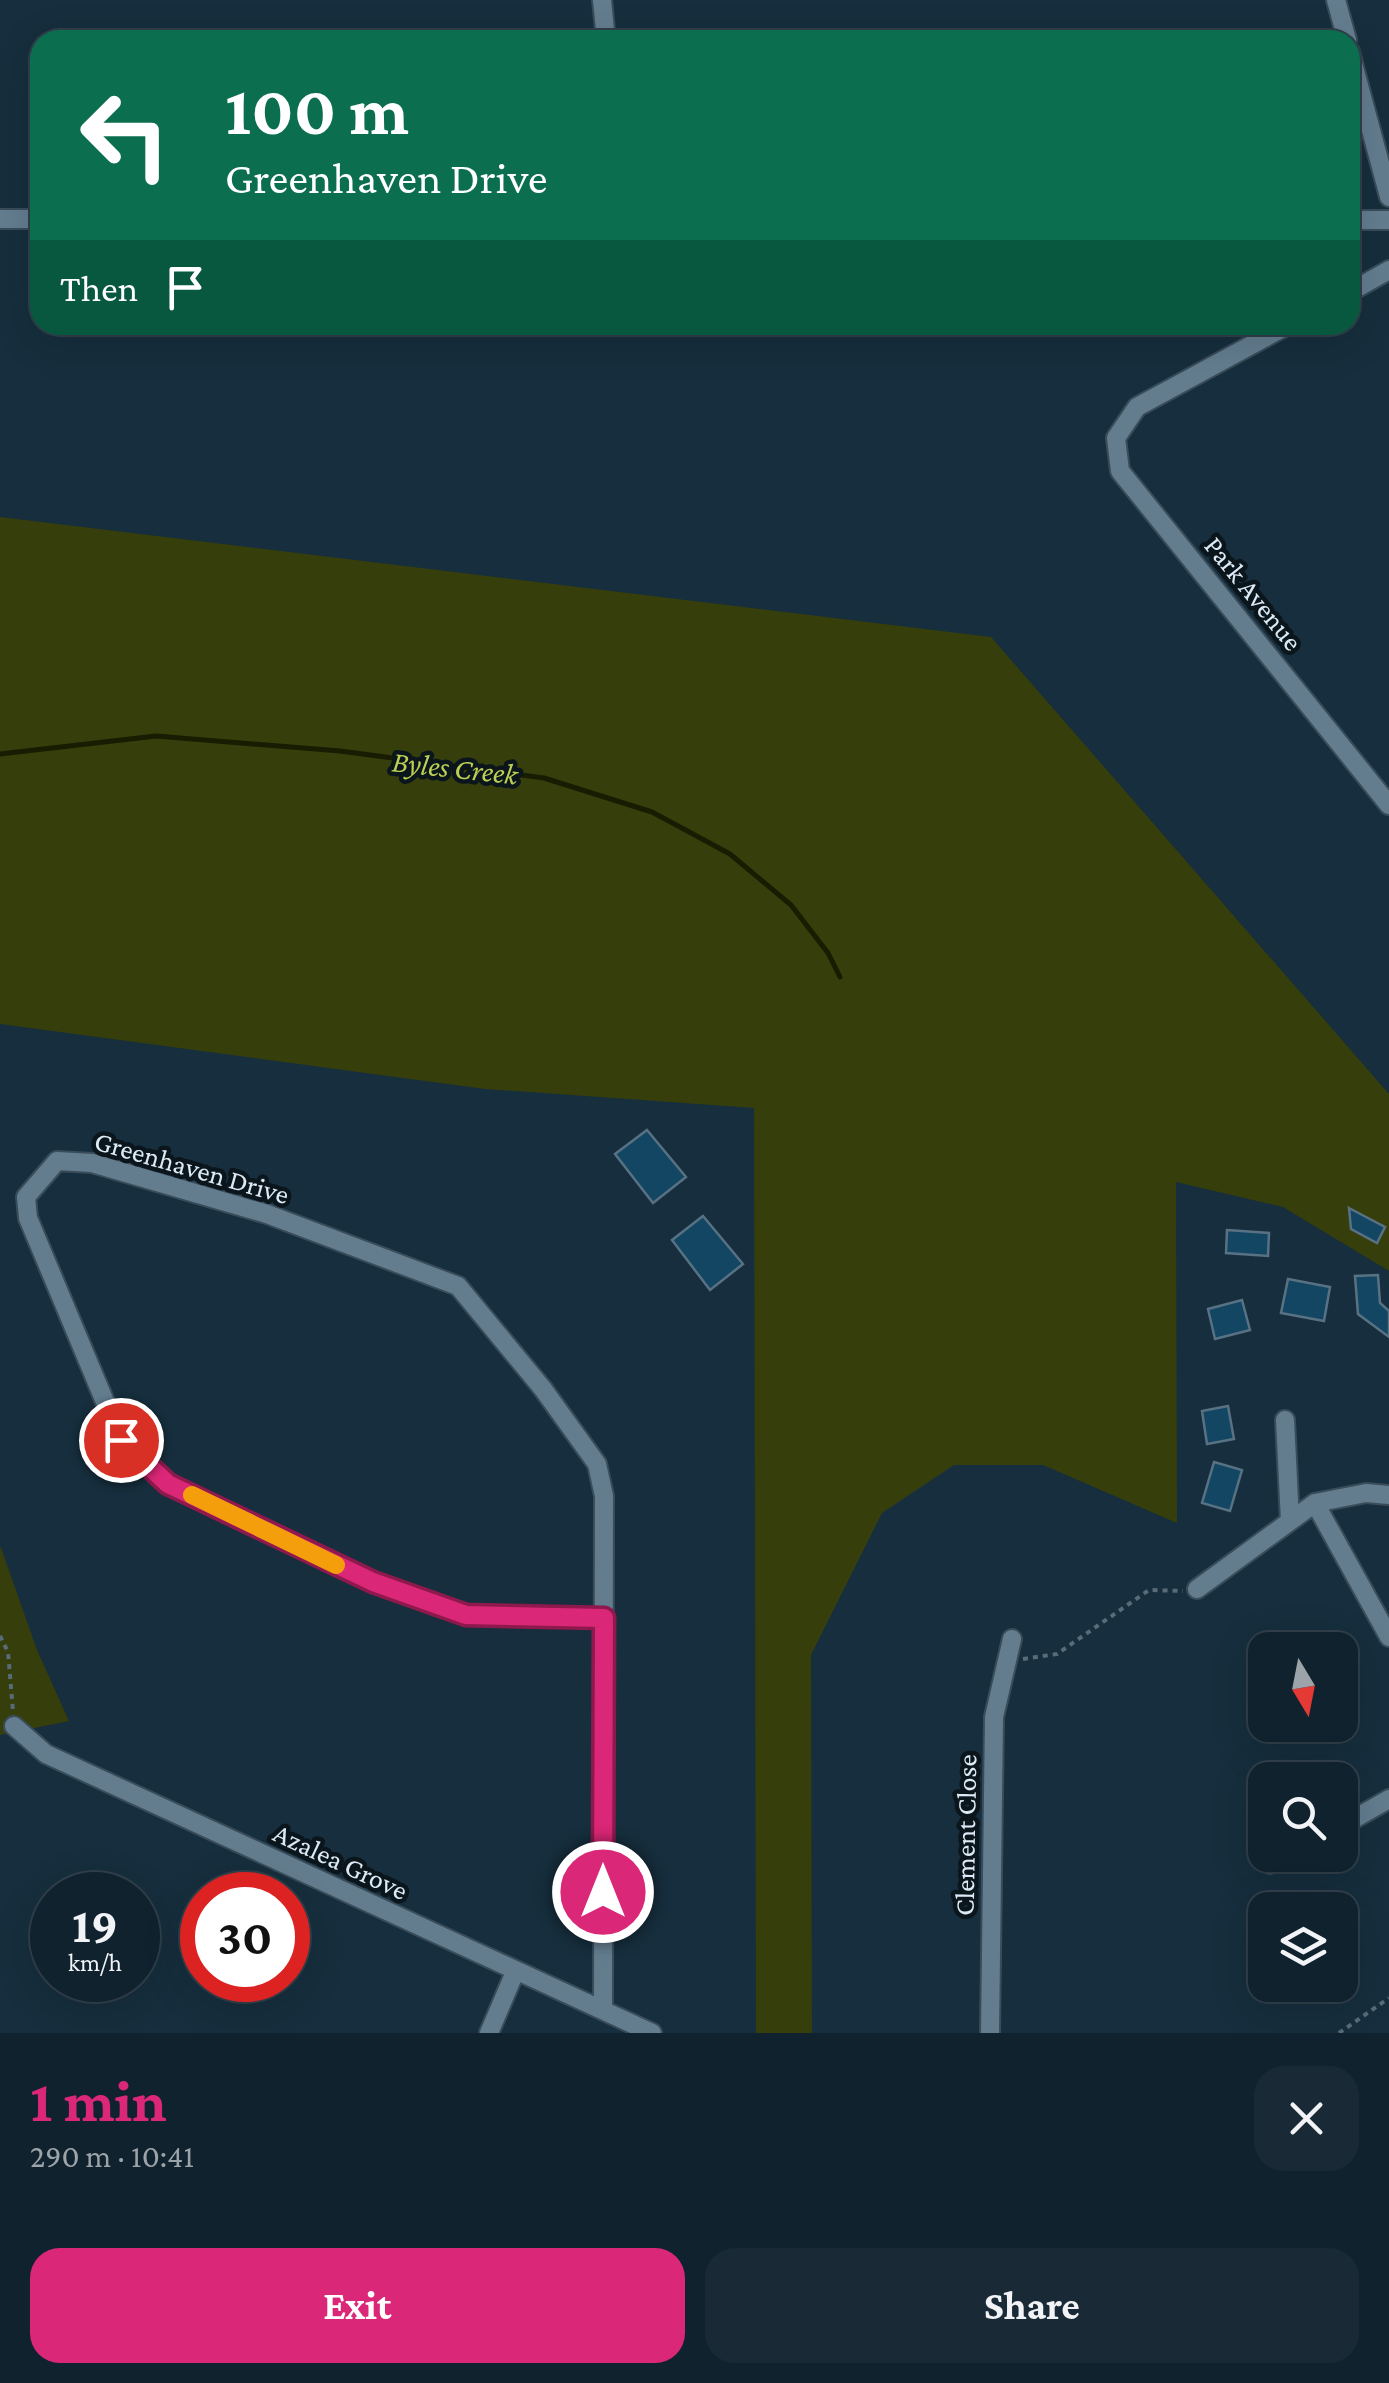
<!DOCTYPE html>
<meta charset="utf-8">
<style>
:root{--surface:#10222e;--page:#192a36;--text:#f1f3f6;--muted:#9ca4aa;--line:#303f4a;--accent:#db2777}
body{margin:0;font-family:"Crimson Pro",serif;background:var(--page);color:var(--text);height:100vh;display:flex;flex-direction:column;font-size:38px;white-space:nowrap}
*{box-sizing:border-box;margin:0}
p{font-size:32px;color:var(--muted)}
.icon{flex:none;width:55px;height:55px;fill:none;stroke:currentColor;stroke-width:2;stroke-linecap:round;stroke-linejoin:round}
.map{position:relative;height:2033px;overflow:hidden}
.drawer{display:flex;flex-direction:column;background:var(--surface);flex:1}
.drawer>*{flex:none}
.banner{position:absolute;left:30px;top:30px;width:1330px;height:305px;border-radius:30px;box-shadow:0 10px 40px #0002,0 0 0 2px var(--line);background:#0b6e4f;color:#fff;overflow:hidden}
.needle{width:65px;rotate:170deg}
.tools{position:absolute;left:1248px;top:1632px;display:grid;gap:20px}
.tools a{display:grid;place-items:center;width:110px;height:110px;border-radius:20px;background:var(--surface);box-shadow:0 10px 40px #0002,0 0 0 2px var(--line);font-size:50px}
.speed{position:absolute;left:30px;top:1872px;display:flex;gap:20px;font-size:50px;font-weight:700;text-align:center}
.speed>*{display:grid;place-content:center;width:130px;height:130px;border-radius:50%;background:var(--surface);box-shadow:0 10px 40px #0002,0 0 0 2px var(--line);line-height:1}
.speed small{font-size:25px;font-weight:400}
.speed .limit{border:15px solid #d22;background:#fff;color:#111}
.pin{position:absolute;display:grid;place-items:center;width:85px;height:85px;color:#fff;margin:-42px;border:5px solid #fff;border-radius:50%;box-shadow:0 2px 10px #0007}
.me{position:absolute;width:110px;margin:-55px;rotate:0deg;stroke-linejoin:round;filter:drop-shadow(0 0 8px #0008)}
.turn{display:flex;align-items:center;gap:35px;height:210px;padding:0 30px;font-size:45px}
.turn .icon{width:130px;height:130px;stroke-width:2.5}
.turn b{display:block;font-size:70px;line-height:85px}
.then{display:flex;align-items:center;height:95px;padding:0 30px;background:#0003;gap:20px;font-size:38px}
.round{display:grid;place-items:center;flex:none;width:105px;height:105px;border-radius:30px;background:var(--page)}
.headline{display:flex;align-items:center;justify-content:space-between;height:170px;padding:0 30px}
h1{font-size:60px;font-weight:700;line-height:75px;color:var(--accent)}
.button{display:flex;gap:20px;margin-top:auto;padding:20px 30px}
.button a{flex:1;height:115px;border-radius:30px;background:var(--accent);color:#fff;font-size:40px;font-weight:700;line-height:115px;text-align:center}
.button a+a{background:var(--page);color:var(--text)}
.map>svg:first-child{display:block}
.green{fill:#363e0b}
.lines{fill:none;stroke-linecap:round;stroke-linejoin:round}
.stream{stroke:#181c01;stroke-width:5}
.building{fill:#124663;stroke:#587183;stroke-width:2.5}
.street-casing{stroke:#394c5a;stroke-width:22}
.path{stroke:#576b79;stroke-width:4;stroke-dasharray:5 5;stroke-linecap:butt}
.street{stroke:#637d8f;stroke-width:18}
.route-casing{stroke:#8e194d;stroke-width:25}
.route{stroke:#db2777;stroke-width:18}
.slow{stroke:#f59e0b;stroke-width:18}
.labels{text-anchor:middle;stroke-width:9;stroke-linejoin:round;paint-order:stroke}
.street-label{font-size:28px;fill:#dceaf5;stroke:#0b151c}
.water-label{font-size:30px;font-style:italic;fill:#bccf52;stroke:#0b151c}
</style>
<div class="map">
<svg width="1389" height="2033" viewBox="0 0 1389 2033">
<rect width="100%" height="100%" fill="#162e3d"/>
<!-- green -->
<path class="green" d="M0 517 991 637 1389 1094V1271L1283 1207 1176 1182 1177 1523 1043 1465H954L882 1513 811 1655 812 2033H756L754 1108 485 1089 0 1024Z
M0 1545 37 1650 69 1721 0 1735Z"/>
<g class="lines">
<!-- stream -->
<path class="stream" d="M0 754 156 736 340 751 544 778 652 812 730 854 791 905 828 953 840 977"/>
</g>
<!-- building -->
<path class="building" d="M647 1130 686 1177 653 1203 615 1154Z
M1349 1208 1385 1227 1377 1243 1351 1229Z
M703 1216 743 1264 710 1290 672 1240Z
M1227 1230 1269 1233 1268 1256 1226 1253Z
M1378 1275 1380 1303 1389 1311V1337L1358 1314 1355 1276Z
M1288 1279 1330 1287 1324 1321 1281 1313Z
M1242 1300 1250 1330 1215 1339 1208 1309Z
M1228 1406 1234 1439 1207 1444 1202 1411Z
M1214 1462 1242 1470 1230 1511 1202 1503Z"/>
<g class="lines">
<defs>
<path id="street" d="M602 0 606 40
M1336 0 1347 40
M1350 52 1389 197
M0 219H40
M1350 220H1389
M1350 292 1389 270
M1288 325 1137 407 1116 438 1120 471 1389 805
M1285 1420 1290 1521
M1315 1503 1389 1637
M1197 1589 1315 1503 1366 1493 1389 1495
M14 1726 46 1754 652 2033
M1340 1827 1389 1799
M1270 1864 1293 1855
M603 2010 604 1496 597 1464 543 1389 458 1286 267 1214 92 1163 57 1161 26 1197 28 1218 121 1440 168 1484 373 1582 466 1615 603 1618
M489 2033 515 1972
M990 2033 994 1717 1012 1639"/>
</defs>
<!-- street casing -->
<use href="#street" class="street-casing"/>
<!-- path -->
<path class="path" d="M0 1636 8 1652 13 1711
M1023 1659 1057 1654 1149 1590 1183 1591
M1339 2033 1389 1998"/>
<!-- street -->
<use href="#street" class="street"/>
</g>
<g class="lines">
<defs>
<path id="route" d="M121 1440 168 1484 373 1582 466 1615 604 1618 603 1892"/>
</defs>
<!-- route casing -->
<use href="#route" class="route-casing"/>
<!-- route -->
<use href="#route" class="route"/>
<!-- slow -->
<path class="slow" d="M192 1495 336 1565"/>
</g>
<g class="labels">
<!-- street labels -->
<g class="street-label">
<text transform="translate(1254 593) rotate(51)" y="10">Park Avenue</text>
<text transform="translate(192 1167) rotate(16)" y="10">Greenhaven Drive</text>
<text transform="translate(965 1835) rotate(-89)" y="10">Clement Close</text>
<text transform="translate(341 1861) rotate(25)" y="10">Azalea Grove</text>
</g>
<!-- water labels -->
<g class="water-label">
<text transform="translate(455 768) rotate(6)" y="10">Byles Creek</text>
</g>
</g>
</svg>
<div class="tools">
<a><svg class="needle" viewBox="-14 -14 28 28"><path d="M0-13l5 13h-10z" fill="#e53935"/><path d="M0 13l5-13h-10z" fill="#9ca4aa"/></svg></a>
<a><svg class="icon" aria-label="search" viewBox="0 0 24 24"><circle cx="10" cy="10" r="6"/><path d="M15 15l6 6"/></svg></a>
<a><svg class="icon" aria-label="layers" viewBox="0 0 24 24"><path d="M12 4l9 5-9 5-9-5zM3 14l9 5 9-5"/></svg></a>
</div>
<div class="speed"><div>19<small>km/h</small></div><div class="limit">30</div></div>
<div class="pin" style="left:121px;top:1440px;background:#d93025"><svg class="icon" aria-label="arrive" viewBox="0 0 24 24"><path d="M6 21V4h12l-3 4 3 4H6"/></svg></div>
<svg class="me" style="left:603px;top:1892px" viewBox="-20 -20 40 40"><circle r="17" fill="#db2777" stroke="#fff" stroke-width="3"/><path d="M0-11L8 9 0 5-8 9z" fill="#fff"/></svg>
<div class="banner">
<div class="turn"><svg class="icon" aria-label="left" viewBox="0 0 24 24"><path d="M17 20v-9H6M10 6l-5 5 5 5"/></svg><div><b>100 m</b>Greenhaven Drive</div></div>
<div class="then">Then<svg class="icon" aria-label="arrive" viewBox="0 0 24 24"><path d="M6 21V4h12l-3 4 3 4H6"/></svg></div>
</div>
</div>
<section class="drawer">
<div class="headline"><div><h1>1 min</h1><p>290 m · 10:41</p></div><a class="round"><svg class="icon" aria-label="close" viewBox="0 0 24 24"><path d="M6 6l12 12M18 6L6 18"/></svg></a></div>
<div class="button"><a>Exit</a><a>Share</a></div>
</section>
